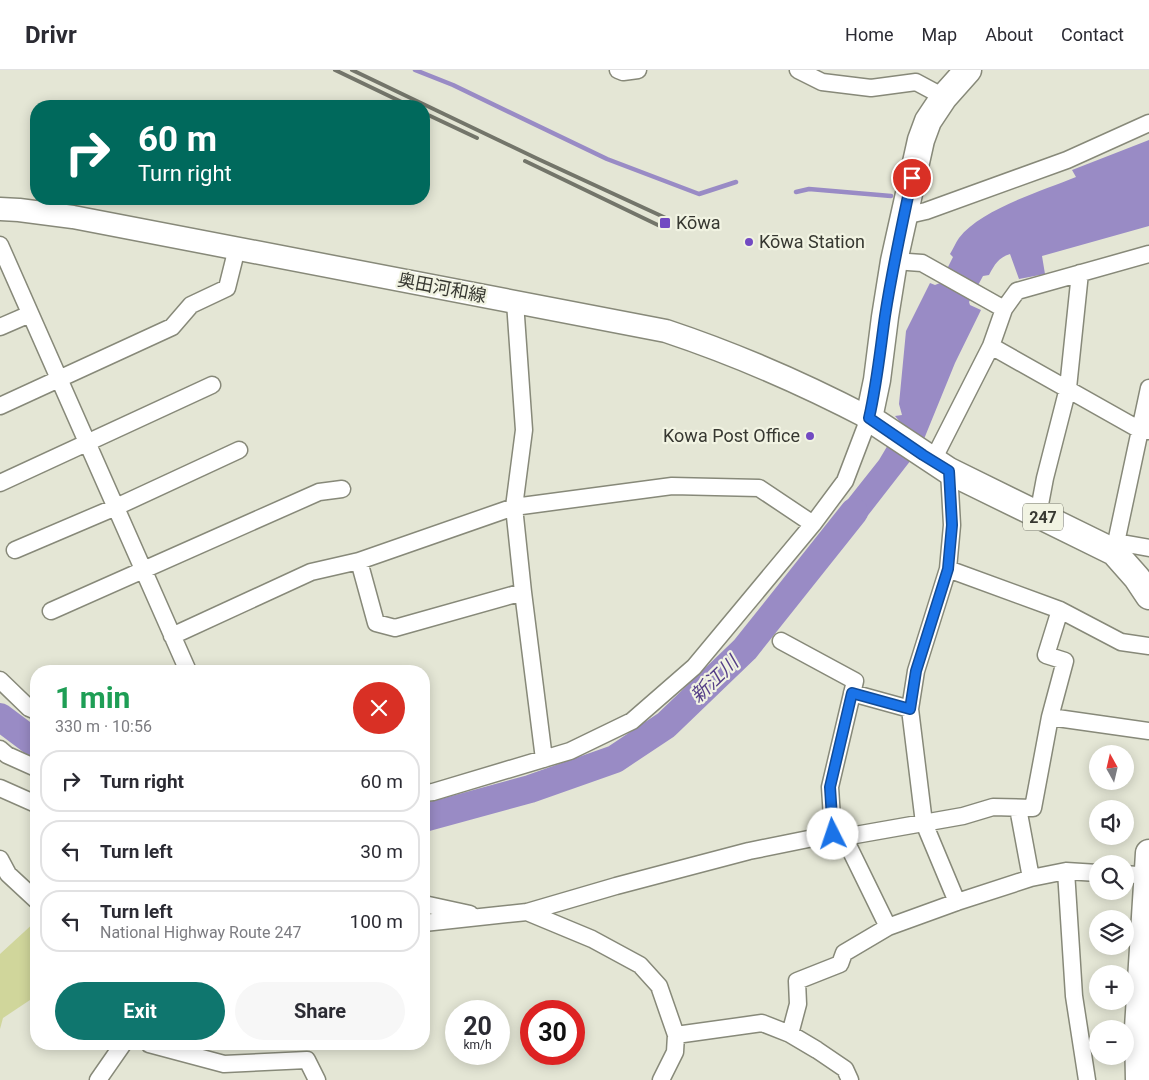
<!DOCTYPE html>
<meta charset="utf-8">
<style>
:root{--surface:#fff;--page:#f7f7f7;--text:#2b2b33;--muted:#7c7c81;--line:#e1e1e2;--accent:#0f766e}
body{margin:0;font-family:Roboto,"Noto Sans JP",sans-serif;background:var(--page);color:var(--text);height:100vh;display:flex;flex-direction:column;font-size:19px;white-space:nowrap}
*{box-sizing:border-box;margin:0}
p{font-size:16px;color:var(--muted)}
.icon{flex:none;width:28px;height:28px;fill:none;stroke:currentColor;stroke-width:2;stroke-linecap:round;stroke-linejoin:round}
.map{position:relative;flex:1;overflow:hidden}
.panel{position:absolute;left:30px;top:595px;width:400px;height:385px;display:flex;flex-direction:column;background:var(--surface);border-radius:20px;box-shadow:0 2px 12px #0003}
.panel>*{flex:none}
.hud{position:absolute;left:30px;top:30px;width:400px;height:105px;border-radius:20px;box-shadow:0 2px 12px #0003;background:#00695c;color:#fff;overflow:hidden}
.needle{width:32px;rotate:352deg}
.tools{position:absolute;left:1089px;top:675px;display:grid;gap:10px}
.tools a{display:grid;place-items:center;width:45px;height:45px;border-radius:50%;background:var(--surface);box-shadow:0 2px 12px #0003;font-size:25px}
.speed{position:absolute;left:445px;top:930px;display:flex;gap:10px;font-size:25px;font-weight:700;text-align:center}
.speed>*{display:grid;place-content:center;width:65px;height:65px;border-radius:50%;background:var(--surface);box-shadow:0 2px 12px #0003;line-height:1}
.speed small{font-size:12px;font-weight:400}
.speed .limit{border:8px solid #d22;background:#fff;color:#111}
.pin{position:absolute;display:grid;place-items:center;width:42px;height:42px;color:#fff;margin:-21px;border:2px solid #fff;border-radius:50%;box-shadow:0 1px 5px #0007}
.me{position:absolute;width:55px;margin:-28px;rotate:356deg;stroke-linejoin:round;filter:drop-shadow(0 0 4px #0008)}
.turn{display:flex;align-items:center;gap:18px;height:105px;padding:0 25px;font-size:22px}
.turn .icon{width:65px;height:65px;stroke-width:2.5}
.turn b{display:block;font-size:35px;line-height:42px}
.round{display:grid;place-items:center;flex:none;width:52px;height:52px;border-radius:26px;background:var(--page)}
.overview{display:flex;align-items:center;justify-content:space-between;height:85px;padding:0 25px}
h1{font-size:30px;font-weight:700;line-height:38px;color:#1e9e55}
.cta{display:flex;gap:10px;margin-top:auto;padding:10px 25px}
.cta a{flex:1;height:58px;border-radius:30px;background:var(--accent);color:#fff;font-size:20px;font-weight:700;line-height:58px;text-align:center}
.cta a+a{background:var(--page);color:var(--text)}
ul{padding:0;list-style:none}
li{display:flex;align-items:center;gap:15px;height:62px;margin:0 10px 8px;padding:0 15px;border:2px solid var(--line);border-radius:20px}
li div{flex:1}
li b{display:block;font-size:19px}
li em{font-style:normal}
header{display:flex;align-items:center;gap:30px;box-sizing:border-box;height:70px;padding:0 25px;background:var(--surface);border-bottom:1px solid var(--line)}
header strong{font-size:24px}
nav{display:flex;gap:28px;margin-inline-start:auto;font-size:18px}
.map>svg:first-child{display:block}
.green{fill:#d0d69b}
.water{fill:#998bc5}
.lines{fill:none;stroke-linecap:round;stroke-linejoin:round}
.stream{stroke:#998bc5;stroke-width:4.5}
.river{stroke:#998bc5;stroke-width:28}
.minor-casing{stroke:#878979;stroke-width:19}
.secondary-casing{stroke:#878979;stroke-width:25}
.trunk-casing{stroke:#878979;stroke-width:29}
.minor{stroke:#fff;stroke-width:16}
.secondary{stroke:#fff;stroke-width:22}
.trunk{stroke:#fff;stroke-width:26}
.rail{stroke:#73756a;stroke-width:4}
.route-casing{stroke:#114b97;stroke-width:12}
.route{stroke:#1a73e8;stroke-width:9}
.poi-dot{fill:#724ac2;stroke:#f1f3e2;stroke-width:2}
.labels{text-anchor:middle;stroke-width:4.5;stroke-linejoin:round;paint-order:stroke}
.shield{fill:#f1f3e2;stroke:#6f7066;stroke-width:1}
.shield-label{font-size:16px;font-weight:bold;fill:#373831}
.poi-label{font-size:18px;fill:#373831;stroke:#f1f3e2;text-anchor:start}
.street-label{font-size:18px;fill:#373831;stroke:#f1f3e2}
.water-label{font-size:19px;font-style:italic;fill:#543e87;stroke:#f1f3e2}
</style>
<header>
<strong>Drivr</strong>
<nav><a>Home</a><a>Map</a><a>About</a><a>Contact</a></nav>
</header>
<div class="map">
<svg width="1149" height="1010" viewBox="0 0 1149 1010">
<rect width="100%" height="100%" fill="#e4e6d5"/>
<!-- green -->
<path class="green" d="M36 851V926L3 948 0 959V884Z"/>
<!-- water -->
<path class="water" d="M1149 70V156L1042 186 1045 204 1019 209 1010 184C998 188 995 194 989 205L983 206 969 232 970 235 981 240 955 293 924 369 911 390 841 480 822 462 879 390 901 353 895 346 902 345 899 334 906 261 930 213 935 215 940 213 953 187 950 184C953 179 956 172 959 168 981 139 1042 121 1076 107L1072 100Z"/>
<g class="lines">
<!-- stream -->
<path class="stream" d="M415 0 453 15 607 89 699 124 736 112
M796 122 809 119 891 126"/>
<!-- river -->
<path class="river" d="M0 647 36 674
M424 748 530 719 615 689 666 655 745 579 854 442"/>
<defs>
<path id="minor" d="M618 0 623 2 638 0
M798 0 822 12 871 18 916 12 944 27
M904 146 926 141 1067 90 1149 53
M0 175 188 601
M894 191 922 193 1004 239
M515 232 524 360 514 437 523 522 544 689
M0 257 30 244
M991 276 1140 360 1149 361
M0 336 172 257 191 235 227 218 237 178
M933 390 991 276 1004 239 1017 221 1149 184
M949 401 952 455 948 499 916 601 910 639 924 753 957 832
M0 413 212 315
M1038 445 1045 408 1068 318 1080 203
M1116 472 1149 478
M15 480 116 437 239 380
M1114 482 1149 318
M359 491 376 553 395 558 523 522
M948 499 1060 540 1121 572 1149 576
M51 541 319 422 342 419
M172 566 311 502 359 491 514 437 672 416 759 418 813 454
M781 571 855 611 830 717 833 764
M0 610 29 638 36 641
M852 623 910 639
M1050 647 1149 661
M0 679 7 685 36 698
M0 718 36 734
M424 723 433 722 570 681 632 651 694 597 813 454 845 411 869 348
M1018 738 1031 808
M844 767 963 746 993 737 1033 738 1050 647 1065 591 1046 585 1060 540
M0 789 8 804 36 830
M1066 801 1074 926 1087 1010
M1125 804 1149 806
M424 834 470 844
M527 842 592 869 640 895 659 916 676 965 675 982 661 1010
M424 853 527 842 616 816 749 781 833 764 844 767 888 857
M790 964 798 934 797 911 840 894 844 883 888 857 957 832 1031 808 1066 801 1098 803
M676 965 762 953 790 964 817 980 845 999 850 1010
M149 974 224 994 307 990 317 1010
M98 1010 123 974"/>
<path id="secondary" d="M0 139 19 140 73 147 666 261C735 284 804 314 869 348"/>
<path id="trunk" d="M968 0 944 27 928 51 921 70 894 191 885 247 877 310 869 348 949 401 1114 482 1137 508 1149 526
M1139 1010 1138 958 1149 783"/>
</defs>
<!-- minor casing -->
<use href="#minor" class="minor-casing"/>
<!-- secondary casing -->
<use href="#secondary" class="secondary-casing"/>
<!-- trunk casing -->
<use href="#trunk" class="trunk-casing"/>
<!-- minor -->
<use href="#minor" class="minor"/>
<!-- secondary -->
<use href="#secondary" class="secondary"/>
<!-- trunk -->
<use href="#trunk" class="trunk"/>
<!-- rail -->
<path class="rail" d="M335 0 410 36
M352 0 538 89 668 149
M424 43 477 68
M525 91 662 157"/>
</g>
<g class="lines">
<defs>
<path id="route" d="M833 764 830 717 852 623 910 639 916 601 948 499 952 455 949 401 923 385 869 348C877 313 880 281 885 246 892 200 902 154 912 108"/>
</defs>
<!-- route casing -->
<use href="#route" class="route-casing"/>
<!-- route -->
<use href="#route" class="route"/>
</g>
<!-- markers -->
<g class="poi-dot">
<rect x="659" y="147" width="12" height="12" rx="2.5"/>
<circle cx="749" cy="172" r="5"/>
<circle cx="810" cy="366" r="5"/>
</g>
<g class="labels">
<!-- shield labels -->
<rect class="shield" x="1023" y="433.5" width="40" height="27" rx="4"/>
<g class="shield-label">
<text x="1043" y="453">247</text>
</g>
<!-- poi labels -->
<g class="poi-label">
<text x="676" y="159">Kōwa</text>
<text x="759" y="178">Kōwa Station</text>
<text x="800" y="372" text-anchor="end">Kowa Post Office</text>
</g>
<!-- street labels -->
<g class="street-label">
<text transform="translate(442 218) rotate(11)" y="6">奥田河和線</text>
</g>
<!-- water labels -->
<g class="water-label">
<text transform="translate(714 609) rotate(-44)" y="7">新江川</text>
</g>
</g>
</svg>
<div class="tools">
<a><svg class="needle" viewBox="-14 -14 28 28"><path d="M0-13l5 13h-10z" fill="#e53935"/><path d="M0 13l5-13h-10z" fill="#7c7c81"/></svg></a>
<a><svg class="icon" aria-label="sound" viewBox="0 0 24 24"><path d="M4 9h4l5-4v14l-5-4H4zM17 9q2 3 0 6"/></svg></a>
<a><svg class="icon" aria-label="search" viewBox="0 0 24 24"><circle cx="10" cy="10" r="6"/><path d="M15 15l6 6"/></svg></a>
<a><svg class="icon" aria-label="layers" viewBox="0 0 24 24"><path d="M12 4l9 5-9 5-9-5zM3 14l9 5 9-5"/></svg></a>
<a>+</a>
<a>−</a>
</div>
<div class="speed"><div>20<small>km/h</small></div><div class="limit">30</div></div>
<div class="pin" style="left:912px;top:108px;background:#d93025"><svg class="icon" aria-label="arrive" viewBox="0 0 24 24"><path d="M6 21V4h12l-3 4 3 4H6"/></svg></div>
<svg class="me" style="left:833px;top:764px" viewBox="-20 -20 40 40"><circle r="19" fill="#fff"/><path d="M0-13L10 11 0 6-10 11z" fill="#1a73e8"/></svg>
<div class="hud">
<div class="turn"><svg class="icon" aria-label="right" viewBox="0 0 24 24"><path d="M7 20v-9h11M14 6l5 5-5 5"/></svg><div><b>60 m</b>Turn right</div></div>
</div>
<section class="panel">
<div class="overview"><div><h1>1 min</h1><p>330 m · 10:56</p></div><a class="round" style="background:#d93025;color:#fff"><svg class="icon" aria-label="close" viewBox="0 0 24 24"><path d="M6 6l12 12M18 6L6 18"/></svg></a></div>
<ul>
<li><svg class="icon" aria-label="right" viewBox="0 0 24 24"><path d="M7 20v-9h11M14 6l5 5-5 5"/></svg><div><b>Turn right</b></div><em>60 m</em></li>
<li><svg class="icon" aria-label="left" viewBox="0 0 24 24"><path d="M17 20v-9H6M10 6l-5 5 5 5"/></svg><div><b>Turn left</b></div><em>30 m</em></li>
<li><svg class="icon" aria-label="left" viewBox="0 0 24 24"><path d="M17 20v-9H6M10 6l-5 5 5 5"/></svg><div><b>Turn left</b><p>National Highway Route 247</p></div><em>100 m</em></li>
</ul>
<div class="cta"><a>Exit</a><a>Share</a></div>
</section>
</div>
